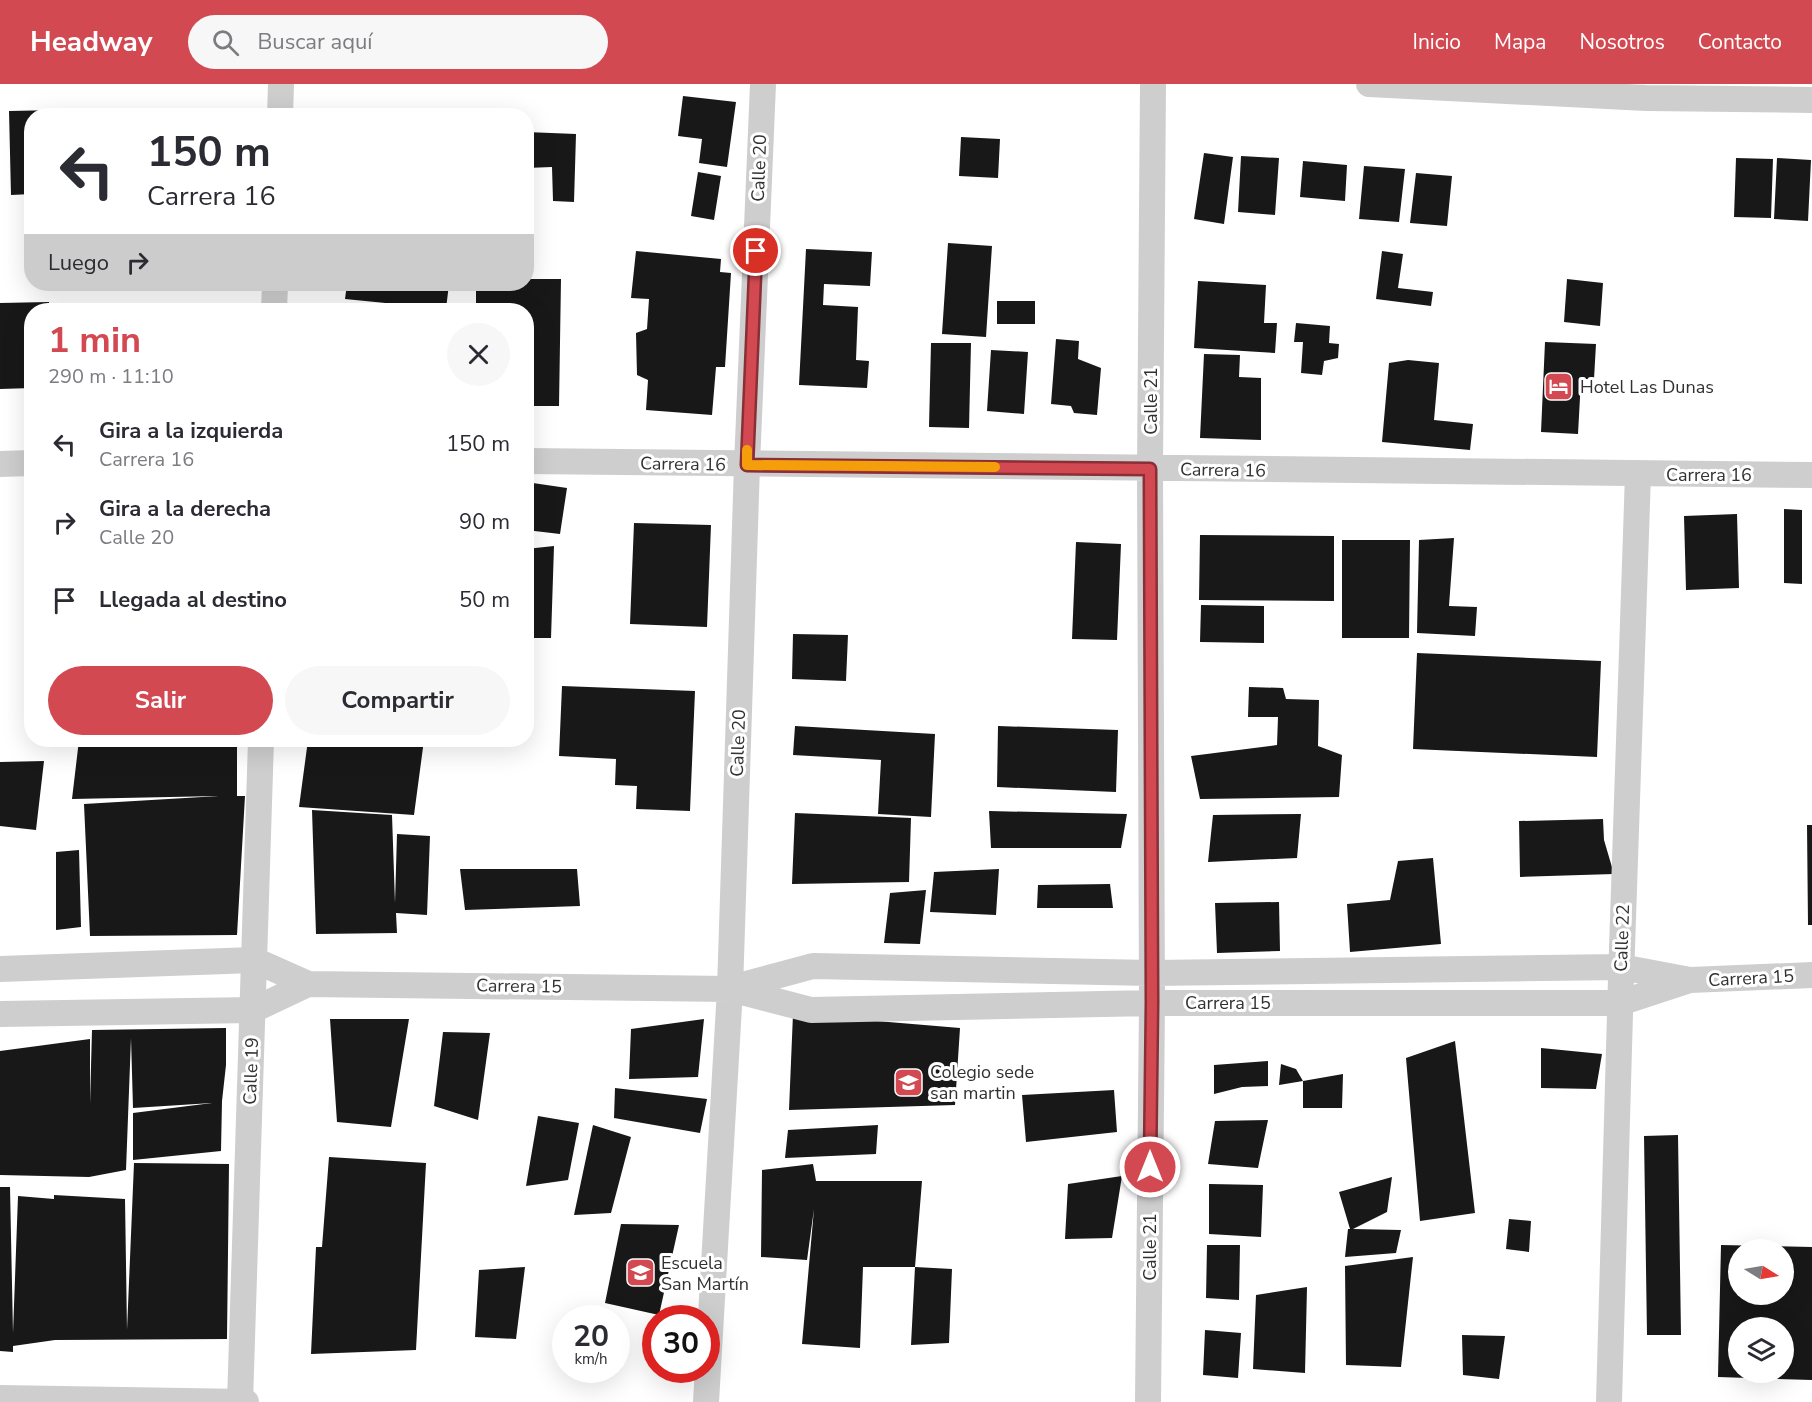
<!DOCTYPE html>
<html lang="es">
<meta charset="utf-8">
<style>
:root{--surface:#fff;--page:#f7f7f7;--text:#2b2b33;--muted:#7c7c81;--accent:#d34951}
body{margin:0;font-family:"Nunito Sans",sans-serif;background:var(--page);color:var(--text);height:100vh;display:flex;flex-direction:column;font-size:22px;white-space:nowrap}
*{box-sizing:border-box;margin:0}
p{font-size:20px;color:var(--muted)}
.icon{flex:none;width:33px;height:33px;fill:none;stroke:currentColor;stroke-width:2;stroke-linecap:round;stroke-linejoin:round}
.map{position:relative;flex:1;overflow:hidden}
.sheet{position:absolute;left:24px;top:219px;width:510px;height:444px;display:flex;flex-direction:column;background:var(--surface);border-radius:24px;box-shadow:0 6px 24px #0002}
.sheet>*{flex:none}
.guide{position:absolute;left:24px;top:24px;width:510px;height:183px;border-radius:24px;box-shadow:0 6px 24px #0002;background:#fff;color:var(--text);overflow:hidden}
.needle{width:39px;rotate:101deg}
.tools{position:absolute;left:1728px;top:1155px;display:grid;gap:12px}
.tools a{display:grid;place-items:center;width:66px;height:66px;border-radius:50%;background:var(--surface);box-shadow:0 6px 24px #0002;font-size:30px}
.speed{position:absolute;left:552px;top:1221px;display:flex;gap:12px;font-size:30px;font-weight:700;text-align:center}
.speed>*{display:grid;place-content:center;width:78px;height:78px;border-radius:50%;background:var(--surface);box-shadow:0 6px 24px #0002;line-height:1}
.speed small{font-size:15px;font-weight:400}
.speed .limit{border:9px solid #d22;background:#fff;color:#111}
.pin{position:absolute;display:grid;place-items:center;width:51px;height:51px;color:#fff;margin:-26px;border:3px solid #fff;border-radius:50%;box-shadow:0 2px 6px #0007}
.me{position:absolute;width:66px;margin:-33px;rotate:0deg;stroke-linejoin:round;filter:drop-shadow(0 0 4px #0008)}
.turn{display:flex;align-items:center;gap:21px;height:126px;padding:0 24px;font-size:27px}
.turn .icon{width:78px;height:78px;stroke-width:2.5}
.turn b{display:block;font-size:42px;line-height:51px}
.then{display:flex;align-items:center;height:57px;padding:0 24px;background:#0003;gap:12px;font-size:22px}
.round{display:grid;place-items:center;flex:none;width:63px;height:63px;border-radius:32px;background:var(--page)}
.overview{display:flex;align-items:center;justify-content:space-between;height:102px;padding:0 24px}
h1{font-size:36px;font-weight:700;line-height:45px;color:var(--accent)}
.cta{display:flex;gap:12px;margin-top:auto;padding:12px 24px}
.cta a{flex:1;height:69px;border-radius:36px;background:var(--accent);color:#fff;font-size:24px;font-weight:700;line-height:69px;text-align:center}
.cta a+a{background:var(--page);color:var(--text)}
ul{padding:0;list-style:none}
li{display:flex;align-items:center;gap:18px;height:78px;padding:0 24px}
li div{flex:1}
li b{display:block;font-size:22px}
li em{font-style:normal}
header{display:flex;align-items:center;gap:36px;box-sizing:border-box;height:84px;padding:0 30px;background:var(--accent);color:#fff}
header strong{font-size:28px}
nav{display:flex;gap:33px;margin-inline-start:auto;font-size:21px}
.search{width:420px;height:54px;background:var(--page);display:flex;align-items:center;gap:15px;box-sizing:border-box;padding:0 21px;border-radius:33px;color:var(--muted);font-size:22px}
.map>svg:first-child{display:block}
.building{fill:#181818;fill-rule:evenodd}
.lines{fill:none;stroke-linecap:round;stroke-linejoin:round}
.street{stroke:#cecece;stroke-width:26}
.route-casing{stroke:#892f35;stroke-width:15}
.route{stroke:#d34951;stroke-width:10}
.slow{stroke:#f59e0b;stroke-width:10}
.labels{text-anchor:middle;stroke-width:6;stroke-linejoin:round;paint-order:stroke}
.street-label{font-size:18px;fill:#313131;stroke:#fff}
.poi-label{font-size:18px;fill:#313131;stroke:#fff;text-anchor:start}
</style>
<header>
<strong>Headway</strong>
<div class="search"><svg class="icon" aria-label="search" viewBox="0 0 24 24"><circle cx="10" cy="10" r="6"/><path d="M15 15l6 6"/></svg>Buscar aquí</div>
<nav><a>Inicio</a><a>Mapa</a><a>Nosotros</a><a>Contacto</a></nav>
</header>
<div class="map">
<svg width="1812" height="1318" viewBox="0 0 1812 1318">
<rect width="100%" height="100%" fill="#fff"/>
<!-- building -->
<path class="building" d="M683 12 736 18 727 83 699 79 702 55 678 52Z
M59 26V32H32V110L11 111 9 27Z
M526 48 576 50 574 118 553 117 552 83 526 84Z
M961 53 1000 55 998 94 959 92Z
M1204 69 1233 73 1224 140 1194 135Z
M1241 72 1279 74 1275 131 1238 128Z
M1736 74 1773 75 1771 134 1734 133Z
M1777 74 1811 76 1808 137 1774 135Z
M1303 77 1347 81 1345 117 1300 113Z
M1364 82 1405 85 1399 138 1359 135Z
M698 88 721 92 714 136 691 132Z
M1416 89 1452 92 1447 142 1410 139Z
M948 159 992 162 986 253 942 250Z
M806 165 872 168 870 202 824 200 823 221 858 223 856 276 869 277 867 304 799 301Z
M636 167 721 175 720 188 731 189 725 283H716L712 331 646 326 648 296 637 291 636 249 647 245 649 215 631 214Z
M1382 167 1403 170 1398 204 1433 208 1431 222 1376 215Z
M526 195H561L559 322H526V226H476V200H526Z
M1567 195 1603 199 1600 242 1564 238Z
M1198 197 1266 201 1264 239H1277L1275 269 1194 264Z
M347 200H449L446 225 345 215Z
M997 217H1035V240H997Z
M49 218V226H32V304L0 305V219Z
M1296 239 1330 242 1329 259 1339 260 1338 274 1324 277 1322 291 1301 289 1303 258H1294Z
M1056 255 1079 257 1078 275 1101 284 1097 331 1074 329 1071 322 1051 320Z
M1545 258 1596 260 1594 295H1581L1578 350 1541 348Z
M931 259H971L969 344 929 343Z
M991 266 1028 268 1024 330 987 327Z
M1204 270 1240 271 1239 293 1261 294V356L1200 354Z
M1408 276 1439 279 1434 336 1473 340 1470 366 1382 358 1389 279Z
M526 398 567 404 560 450 526 446Z
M1784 425 1802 426V500L1784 499Z
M1737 430 1739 504 1686 506 1684 432Z
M634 439 711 441 707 543 630 540Z
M1200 451 1334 452V517L1199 516Z
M1454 454 1449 522 1477 523 1475 552 1417 549 1419 456Z
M1342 456H1410L1409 554H1342Z
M1076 458 1121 460 1117 556 1072 555Z
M554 462 551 554H526V465Z
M1201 521 1264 522V559L1200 558Z
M793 550 848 551 846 597 792 595Z
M1417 569 1601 577 1597 673 1413 665Z
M562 602 695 607 690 727 636 725 637 702 615 701 616 675 559 672Z
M1249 603 1283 604 1286 615 1319 616 1318 662 1342 671 1339 713 1200 715 1191 672 1277 661 1278 633H1248Z
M795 642 935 650 931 733 878 730 881 676 793 671Z
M998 642 1118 646 1116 708 997 703Z
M79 656H237V712H245L237 851 90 852 84 720 219 712 72 715Z
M308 656H424L414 731 299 723Z
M44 677 36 746 0 742V678Z
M312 726 392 731 395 819 397 750 430 752 427 831 396 829 397 849 316 850Z
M989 727 1127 730 1121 764H991Z
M795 729 911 734 909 798 792 800Z
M1301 730 1297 774 1208 778 1213 731Z
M1603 735 1604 756 1614 790 1520 793 1519 737Z
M1807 741H1812V841H1808Z
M79 766 81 843 56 846V768Z
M1433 774 1441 860 1350 868 1347 820 1390 816 1398 777Z
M460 785H577L580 822 465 826Z
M999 785 996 831 930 828 934 788Z
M1110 800 1113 824H1037L1038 801Z
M926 806 920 860 884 859 890 809Z
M1279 818 1280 867 1217 869 1215 819Z
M793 930 960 944 955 1021 789 1026Z
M330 935H409L391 1043 337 1038Z
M704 935 698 993 629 995 631 945Z
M226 944V981L222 1017 221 1067 133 1076V1029L212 1019 133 1024 131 954 126 1086 89 1093 0 1091V967L90 955V1020L92 946Z
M443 948 490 949 478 1036 434 1022Z
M1455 957 1475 1129 1420 1137 1406 974Z
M1541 964 1602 970 1596 1005 1541 1004Z
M1268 977V1002L1242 1003 1214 1010V981Z
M1281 980 1296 985 1303 997 1279 1001Z
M1343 990 1342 1024H1303V997Z
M615 1004 707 1015 700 1049 614 1034Z
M1114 1006 1117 1048 1026 1058 1022 1011Z
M538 1032 579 1039 568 1096 526 1102Z
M1268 1036 1258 1084 1208 1080 1215 1037Z
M593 1041 631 1053 611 1129 574 1131Z
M878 1041 876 1070 785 1074 788 1046Z
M1678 1051 1681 1251H1647L1644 1052Z
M329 1073 426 1079 416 1266 311 1270 316 1163H322Z
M134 1079 229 1080 227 1255 55 1256 13 1262V1268L0 1267V1103H10L13 1249 18 1112 54 1115V1111L125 1115 127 1246Z
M813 1080 816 1097H922L915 1183H863L860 1264 802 1260 814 1125 807 1176 761 1173 762 1086Z
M1122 1092 1112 1154 1065 1155 1068 1100Z
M1392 1093 1387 1128 1353 1145 1401 1146 1396 1169 1345 1173 1348 1145H1350L1339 1108Z
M1209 1100 1263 1101 1261 1153 1209 1150Z
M1509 1135 1531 1137 1529 1168 1506 1165Z
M621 1140 679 1141 659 1231 605 1219Z
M1207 1161H1240L1239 1216 1206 1214Z
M1721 1161 1812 1163V1296L1718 1293ZM1738 1166H1784V1210H1738ZM1738 1244H1784V1288H1738Z
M1413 1173 1401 1283 1346 1281 1345 1182Z
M525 1183 516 1255 475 1253 479 1186Z
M915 1183 952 1185 949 1259 911 1261Z
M1307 1203 1305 1289 1253 1285 1256 1211Z
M1205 1246 1241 1249 1238 1294 1203 1291Z
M1462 1251 1505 1252 1499 1295 1463 1291Z"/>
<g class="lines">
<!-- street -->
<path class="street" d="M1369 0 1646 14 1812 16
M280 32 281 0
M274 226 275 200
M526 377 1812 391
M0 380 32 379
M0 885 254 876 308 900 730 905 811 926 1152 919H1620L1690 896
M731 904 813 882 1151 889 1621 883 1690 896 1812 891
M0 930 253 926 308 900
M0 1314 246 1318
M240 1318 261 656
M706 1318 730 905 747 381 763 0
M1148 1318 1152 919 1150 385 1153 0
M1609 1318 1621 894 1638 390"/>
</g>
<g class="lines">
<defs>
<path id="route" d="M756 167 747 381 1150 385 1152 919 1150 1083"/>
</defs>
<!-- route casing -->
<use href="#route" class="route-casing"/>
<!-- route -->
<use href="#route" class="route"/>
<!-- slow -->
<path class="slow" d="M747 366V381L995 383"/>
</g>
<!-- icons -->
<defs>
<symbol id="hotel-square" viewBox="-11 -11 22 22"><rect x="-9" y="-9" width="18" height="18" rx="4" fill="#d34951" stroke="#fff"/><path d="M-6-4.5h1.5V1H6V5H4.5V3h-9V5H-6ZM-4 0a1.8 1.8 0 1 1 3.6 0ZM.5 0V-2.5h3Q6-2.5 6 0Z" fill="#fff"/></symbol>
<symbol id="school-square" viewBox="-11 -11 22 22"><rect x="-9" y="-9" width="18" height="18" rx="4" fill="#d34951" stroke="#fff"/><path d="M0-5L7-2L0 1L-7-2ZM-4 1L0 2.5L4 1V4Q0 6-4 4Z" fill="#fff"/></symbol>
</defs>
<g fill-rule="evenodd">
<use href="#hotel-square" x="1542" y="286" width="33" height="33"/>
<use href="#school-square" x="892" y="982" width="33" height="33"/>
<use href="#school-square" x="624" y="1172" width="33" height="33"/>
</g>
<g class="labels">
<!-- street labels -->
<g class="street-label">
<text transform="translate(759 84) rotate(-88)" y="6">Calle 20</text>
<text transform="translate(1151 317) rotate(-90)" y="6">Calle 21</text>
<text transform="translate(683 380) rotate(1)" y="6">Carrera 16</text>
<text transform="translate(1223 386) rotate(1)" y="6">Carrera 16</text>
<text x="1709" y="397">Carrera 16</text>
<text transform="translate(738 659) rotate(-88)" y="6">Calle 20</text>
<text transform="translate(1622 854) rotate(-88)" y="6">Calle 22</text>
<text transform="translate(1751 894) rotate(-3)" y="6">Carrera 15</text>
<text transform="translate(519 902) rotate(1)" y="6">Carrera 15</text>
<text x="1228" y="925">Carrera 15</text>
<text transform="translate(251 987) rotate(-88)" y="6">Calle 19</text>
<text transform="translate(1150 1163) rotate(-90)" y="6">Calle 21</text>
</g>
<!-- poi labels -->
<g class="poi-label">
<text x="1580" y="309">Hotel Las Dunas</text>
<text x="930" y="994">Colegio sede<tspan x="930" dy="21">san martin</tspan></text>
<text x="661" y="1185">Escuela<tspan x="661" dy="21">San Martín</tspan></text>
</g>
</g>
</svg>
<div class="tools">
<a><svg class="needle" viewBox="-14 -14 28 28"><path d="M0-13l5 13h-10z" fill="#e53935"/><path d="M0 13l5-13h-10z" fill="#7c7c81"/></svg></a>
<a><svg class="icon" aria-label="layers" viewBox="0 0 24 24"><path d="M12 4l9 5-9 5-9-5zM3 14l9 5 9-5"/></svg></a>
</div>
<div class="speed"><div>20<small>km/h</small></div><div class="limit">30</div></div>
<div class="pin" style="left:756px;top:167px;background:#d93025"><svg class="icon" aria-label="arrive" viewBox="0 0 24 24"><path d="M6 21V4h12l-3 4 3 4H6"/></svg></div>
<svg class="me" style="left:1150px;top:1083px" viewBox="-20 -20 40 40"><circle r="17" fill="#d34951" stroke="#fff" stroke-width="3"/><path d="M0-11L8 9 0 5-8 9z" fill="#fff"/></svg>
<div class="guide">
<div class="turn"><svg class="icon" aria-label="left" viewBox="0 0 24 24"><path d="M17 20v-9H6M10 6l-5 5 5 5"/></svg><div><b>150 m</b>Carrera 16</div></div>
<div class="then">Luego<svg class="icon" aria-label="right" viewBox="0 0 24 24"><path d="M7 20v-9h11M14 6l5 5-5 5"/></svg></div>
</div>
<section class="sheet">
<div class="overview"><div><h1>1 min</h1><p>290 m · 11:10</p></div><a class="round"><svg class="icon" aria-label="close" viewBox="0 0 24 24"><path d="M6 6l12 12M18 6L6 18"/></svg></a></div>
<ul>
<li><svg class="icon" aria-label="left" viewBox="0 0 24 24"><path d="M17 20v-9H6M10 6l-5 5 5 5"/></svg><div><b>Gira a la izquierda</b><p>Carrera 16</p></div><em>150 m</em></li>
<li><svg class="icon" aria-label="right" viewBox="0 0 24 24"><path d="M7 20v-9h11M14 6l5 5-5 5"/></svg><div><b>Gira a la derecha</b><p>Calle 20</p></div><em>90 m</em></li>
<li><svg class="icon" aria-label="arrive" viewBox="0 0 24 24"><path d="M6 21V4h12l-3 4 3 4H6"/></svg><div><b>Llegada al destino</b></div><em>50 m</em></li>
</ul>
<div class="cta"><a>Salir</a><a>Compartir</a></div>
</section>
</div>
